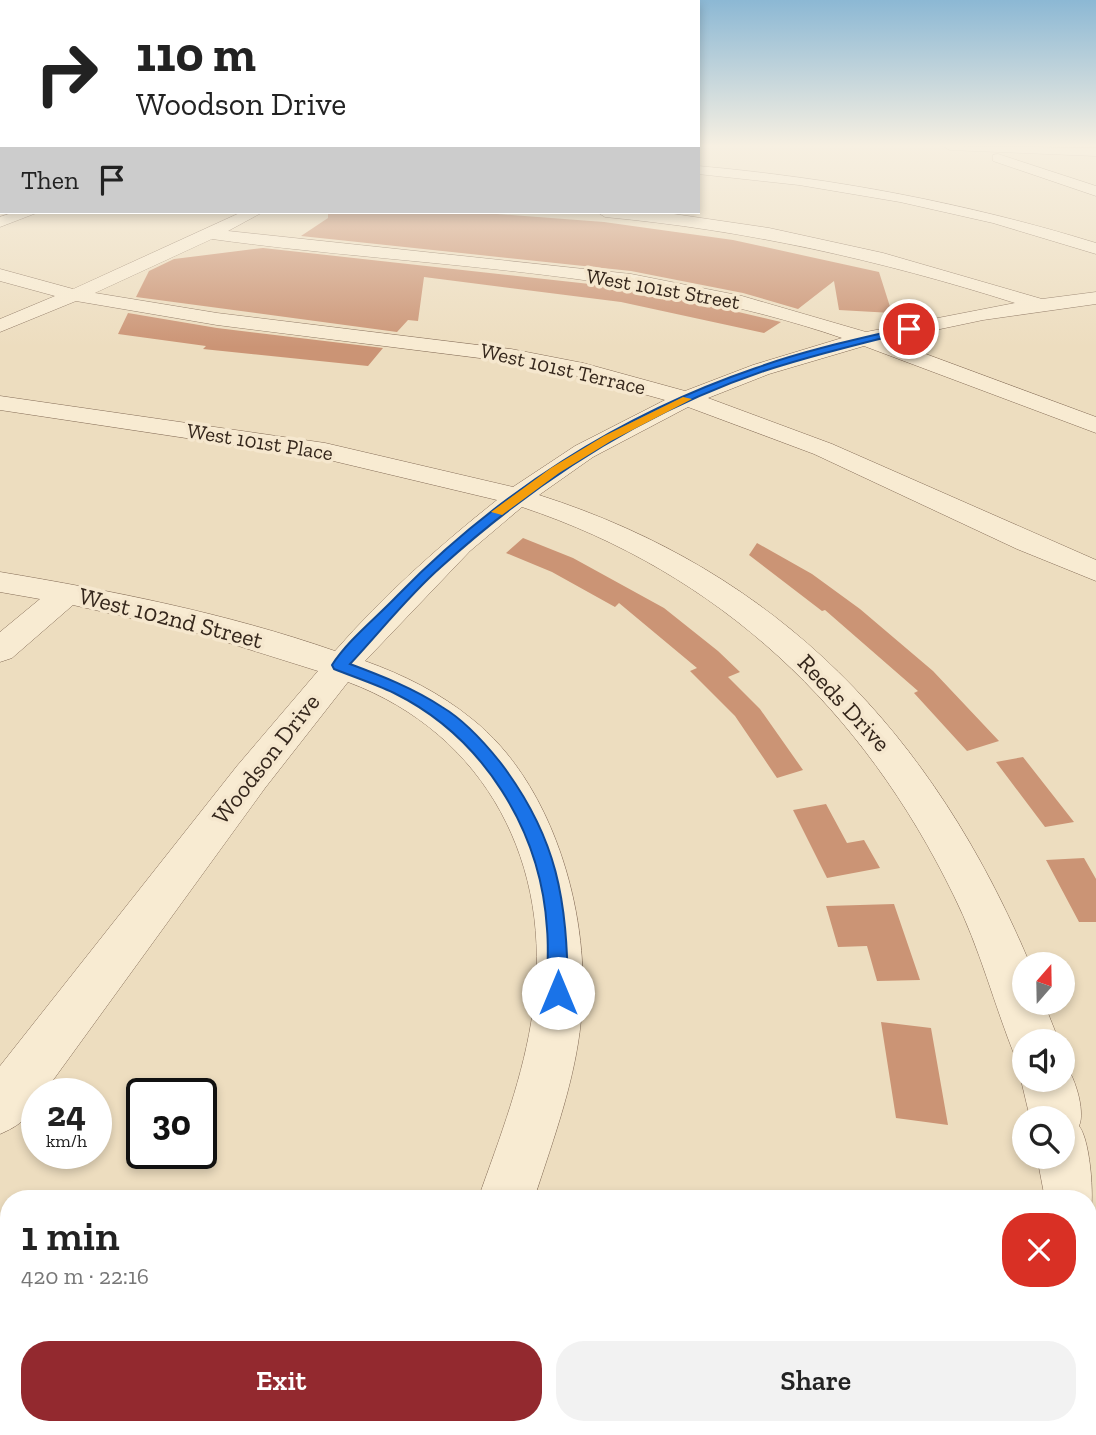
<!DOCTYPE html>
<meta charset="utf-8">
<style>
:root{--surface:#fff;--page:#f2f2f2;--text:#222;--muted:#767676;--accent:#93292f}
body{margin:0;font-family:"Zilla Slab",serif;background:var(--page);color:var(--text);height:100vh;display:flex;flex-direction:column;font-size:26px;white-space:nowrap}
*{box-sizing:border-box;margin:0}
p{font-size:23px;color:var(--muted)}
.icon{flex:none;width:38px;height:38px;fill:none;stroke:currentColor;stroke-width:2;stroke-linecap:round;stroke-linejoin:round}
.map{position:relative;flex:1;overflow:hidden}
.details{position:absolute;left:0px;top:1190px;width:1097px;height:245px;display:flex;flex-direction:column;background:var(--surface);border-radius:28px 28px 0 0;box-shadow:0 4px 10px #0003}
.details>*{flex:none}
.guide{position:absolute;left:0px;top:0px;width:700px;height:214px;box-shadow:0 4px 10px #0003;background:#fff;color:var(--text);overflow:hidden}
.needle{width:46px;rotate:20deg}
.controls{position:absolute;left:1012px;top:952px;display:grid;gap:14px}
.controls a{display:grid;place-items:center;width:63px;height:63px;border-radius:50%;background:var(--surface);box-shadow:0 4px 10px #0003;font-size:35px}
.speed{position:absolute;left:21px;top:1078px;display:flex;gap:14px;font-size:35px;font-weight:700;text-align:center}
.speed>*{display:grid;place-content:center;width:91px;height:91px;border-radius:50%;background:var(--surface);box-shadow:0 4px 10px #0003;line-height:1}
.speed small{font-size:18px;font-weight:400}
.speed .limit{border:4px solid #111;border-radius:10px;background:#fff;color:#111}
.pin{position:absolute;display:grid;place-items:center;width:60px;height:60px;color:#fff;margin:-30px;border:4px solid #fff;border-radius:50%;box-shadow:0 2px 7px #0007}
.me{position:absolute;width:77px;margin:-38px;rotate:0deg;stroke-linejoin:round;filter:drop-shadow(0 0 5px #0008)}
.turn{display:flex;align-items:center;gap:24px;height:147px;padding:0 21px;font-size:32px}
.turn .icon{width:91px;height:91px;stroke-width:2.5}
.turn b{display:block;font-size:49px;line-height:60px}
.then{display:flex;align-items:center;height:66px;padding:0 21px;background:#0003;gap:14px;font-size:26px}
.round{display:grid;place-items:center;flex:none;width:74px;height:74px;border-radius:28px;background:var(--page)}
.summary{display:flex;align-items:center;justify-content:space-between;height:119px;padding:0 21px}
h1{font-size:42px;font-weight:600;line-height:52px}
.cta{display:flex;gap:14px;margin-top:auto;padding:14px 21px}
.cta a{flex:1;height:80px;border-radius:28px;background:var(--accent);color:#fff;font-size:28px;font-weight:600;line-height:80px;text-align:center}
.cta a+a{background:var(--page);color:var(--text)}
.map>svg:first-child{display:block}
.building{fill:#cb9475}
.lines{fill:none;stroke-linecap:round;stroke-linejoin:round}
.minor-casing{stroke:#856d58;stroke-width:1}
.minor{fill:#f8ebd2;fill-rule:evenodd}
.route{fill:#1a73e8;stroke:#114b97;stroke-width:2}
.slow{fill:#f59e0b}
.labels{text-anchor:middle;stroke-width:7;stroke-linejoin:round;paint-order:stroke}
.far-street-label{font-size:21px;fill:#35271c;stroke:#f5e7ce}
.street-label{font-size:24px;fill:#35271c;stroke:#f5e7ce}
</style>
<div class="map">
<svg width="1096" height="1435" viewBox="0 0 1096 1435">
<rect width="100%" height="100%" fill="#edddbf"/>
<!-- building -->
<path class="building" d="M328 212H471L604 222 733 240 879 272 892 313 839 310 834 281 798 309 743 293 631 271 301 236 328 218Z
M263 248 608 286 687 300 781 322 764 333 621 302 424 277 418 321 408 320 397 332 136 297 149 271 174 259Z
M128 313 217 328 383 348 368 366 203 349 206 346 118 334Z
M523 538 573 558 664 608 718 651 740 672 728 677 760 709 803 770 777 778 735 716 690 671 697 668 619 603 615 607 552 572 506 553Z
M757 543 812 574 860 609 933 671 999 741 967 751 914 693 918 691 825 610 822 611 749 555Z
M1023 757 1074 822 1045 827 996 762Z
M826 804 847 843 864 840 880 868 827 878 793 810Z
M1084 858 1096 879V922H1079L1046 860Z
M894 904 920 980 877 981 867 946 838 947 826 906Z
M881 1022 931 1028 948 1125 896 1118Z"/>
<g class="lines">
<defs>
<path id="minor" d="M943 146 1096 148V156L950 150Z
M998 154 1096 186V196L993 161V155Z
M698 166C834 178 966 203 1096 243V254L993 223 900 202 799 185 698 174Z
M0 175H2V184H0Z
M15 212H39L0 227V217Z
M242 212H263L228 231 631 274 742 296 866 332 1015 303C880 260 745 230 605 217L597 212H660L769 228 883 253 1042 299 1096 292V304L983 320 888 340 1096 417V433L864 346 769 374 708 398 832 444 1096 560V581L1017 549 814 454 688 407 593 457 539 495C780 572 933 734 1030 964H1024V1003H1044L1059 1041H1024V1062L1016 1059C994 1005 980 948 954 896 863 709 720 573 522 507L470 551 365 661C404 675 440 693 472 719 552 782 589 910 582 1008 578 1074 554 1137 534 1199H478C500 1137 524 1076 533 1010 554 866 487 734 348 682L265 788 43 1094H37C37 1114 17 1127 0 1134V1066L237 766 318 671 197 633 73 605 12 658 0 662V632L40 599 0 592V572C113 591 226 613 335 651 384 595 439 546 497 500L325 459 0 410V396L325 443 513 487 575 446 665 400 582 377 511 362 217 325 76 301 0 332V319L55 296 0 281V269L73 289ZM212 239C423 268 638 268 842 338L753 365 685 391 583 363 511 349 217 313 95 293Z
M1062 1061C1074 1072 1086 1111 1079 1126 1091 1140 1096 1210 1088 1221V1199H1045L1037 1157H1062V1118H1030L1021 1080 1024 1074V1080H1062Z
M1088 1292 1096 1295V1435H1067L1063 1426H1088Z
M395 1426H461L458 1435H392Z"/>
</defs>
<!-- minor casing -->
<use href="#minor" class="minor-casing"/>
<!-- minor -->
<use href="#minor" class="minor"/>
</g>
<!-- sky -->
<linearGradient id="sky" x2="0" y2="1"><stop stop-color="#8cb8d4"/><stop offset="0.42" stop-color="#f7f0e2"/><stop offset="1" stop-color="#f7f0e2" stop-opacity="0"/></linearGradient>
<rect width="1096" height="347" fill="url(#sky)"/>
<!-- route -->
<path class="route" d="M909 327 912 331C862 343 813 355 764 371 643 412 535 482 441 567 408 596 380 632 350 664 382 676 413 688 442 707 464 720 484 742 500 762 558 838 567 900 568 993L565 1000 558 1003 550 1000 547 993C547 972 549 950 547 929 541 830 483 737 394 693 375 684 354 677 334 669L332 665C348 640 376 618 397 596 497 493 621 414 756 368 806 350 858 339 909 327Z"/>
<!-- slow -->
<path class="slow" d="M683 397 692 399 611 441 559 473 502 515 491 512 551 468 604 436Z"/>
<g class="labels">
<!-- far-street labels -->
<g class="far-street-label">
<text transform="translate(663 289) rotate(10)" y="7">West 101st Street</text>
<text transform="translate(563 369) rotate(13)" y="7">West 101st Terrace</text>
<text transform="translate(260 442) rotate(9)" y="7">West 101st Place</text>
</g>
<!-- street labels -->
<g class="street-label">
<text transform="translate(171 618) rotate(14)" y="8">West 102nd Street</text>
<text transform="translate(844 703) rotate(47)" y="8">Reeds Drive</text>
<text transform="translate(266 759) rotate(-52)" y="8">Woodson Drive</text>
</g>
</g>
</svg>
<div class="controls">
<a><svg class="needle" viewBox="-14 -14 28 28"><path d="M0-13l5 13h-10z" fill="#e53935"/><path d="M0 13l5-13h-10z" fill="#767676"/></svg></a>
<a><svg class="icon" aria-label="sound" viewBox="0 0 24 24"><path d="M4 9h4l5-4v14l-5-4H4zM17 9q2 3 0 6"/></svg></a>
<a><svg class="icon" aria-label="search" viewBox="0 0 24 24"><circle cx="10" cy="10" r="6"/><path d="M15 15l6 6"/></svg></a>
</div>
<div class="speed"><div>24<small>km/h</small></div><div class="limit">30</div></div>
<div class="pin" style="left:909px;top:329px;background:#d93025"><svg class="icon" aria-label="arrive" viewBox="0 0 24 24"><path d="M6 21V4h12l-3 4 3 4H6"/></svg></div>
<svg class="me" style="left:558px;top:993px" viewBox="-20 -20 40 40"><circle r="19" fill="#fff"/><path d="M0-13L10 11 0 6-10 11z" fill="#1a73e8"/></svg>
<div class="guide">
<div class="turn"><svg class="icon" aria-label="right" viewBox="0 0 24 24"><path d="M7 20v-9h11M14 6l5 5-5 5"/></svg><div><b>110 m</b>Woodson Drive</div></div>
<div class="then">Then<svg class="icon" aria-label="arrive" viewBox="0 0 24 24"><path d="M6 21V4h12l-3 4 3 4H6"/></svg></div>
</div>
<section class="details">
<div class="summary"><div><h1>1 min</h1><p>420 m · 22:16</p></div><a class="round" style="background:#d93025;color:#fff"><svg class="icon" aria-label="close" viewBox="0 0 24 24"><path d="M6 6l12 12M18 6L6 18"/></svg></a></div>
<div class="cta"><a>Exit</a><a>Share</a></div>
</section>
</div>
